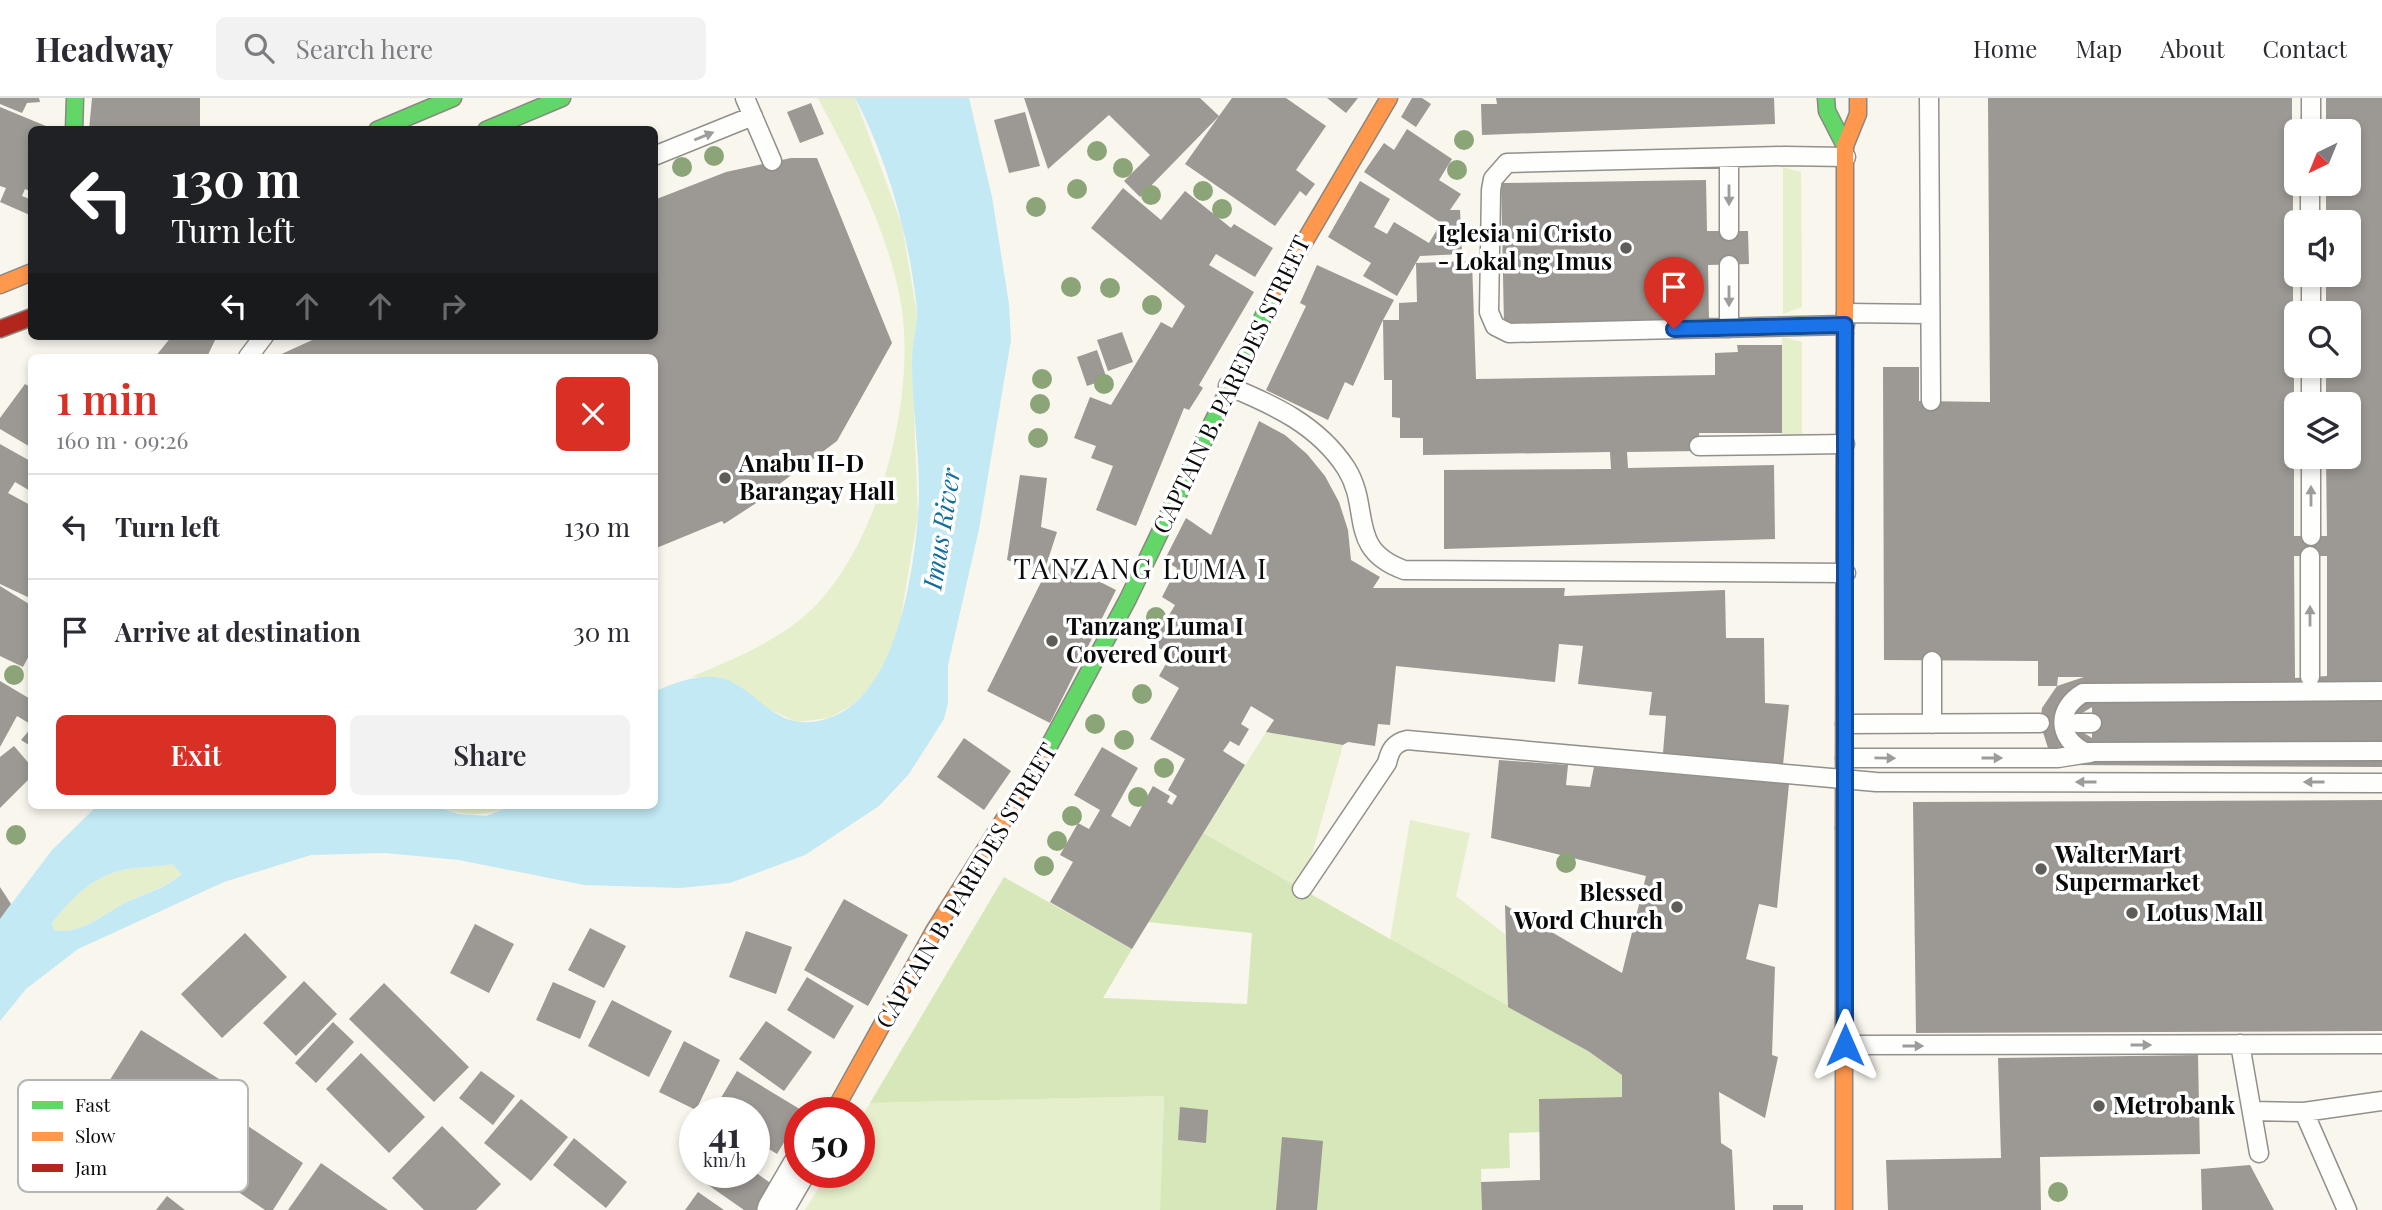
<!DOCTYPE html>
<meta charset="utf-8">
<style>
:root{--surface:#fff;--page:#f2f2f3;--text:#2b2b33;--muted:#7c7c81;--line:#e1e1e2;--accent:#d93025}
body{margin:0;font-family:"Playfair Display",serif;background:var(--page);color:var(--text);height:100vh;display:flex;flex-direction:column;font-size:26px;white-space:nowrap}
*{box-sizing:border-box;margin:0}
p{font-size:23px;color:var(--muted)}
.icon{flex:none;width:38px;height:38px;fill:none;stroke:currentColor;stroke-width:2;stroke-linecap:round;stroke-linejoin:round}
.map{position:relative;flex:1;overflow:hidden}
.panel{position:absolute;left:28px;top:256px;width:630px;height:455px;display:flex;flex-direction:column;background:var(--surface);border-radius:10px;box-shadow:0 4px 10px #0003}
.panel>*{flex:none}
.guide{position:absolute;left:28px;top:28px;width:630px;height:214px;border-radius:10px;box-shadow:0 4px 10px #0003;background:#202124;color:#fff;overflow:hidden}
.needle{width:46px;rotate:223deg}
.fabs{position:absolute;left:2284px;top:21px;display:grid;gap:14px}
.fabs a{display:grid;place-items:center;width:77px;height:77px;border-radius:10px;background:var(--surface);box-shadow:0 4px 10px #0003;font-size:35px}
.speed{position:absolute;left:679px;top:999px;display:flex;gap:14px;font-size:35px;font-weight:700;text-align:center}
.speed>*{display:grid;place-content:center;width:91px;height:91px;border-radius:50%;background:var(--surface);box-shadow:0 4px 10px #0003;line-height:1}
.speed small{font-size:18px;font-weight:400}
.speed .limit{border:10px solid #d22;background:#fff;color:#111}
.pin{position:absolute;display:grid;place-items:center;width:60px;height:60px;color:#fff;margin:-72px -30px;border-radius:50% 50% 50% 0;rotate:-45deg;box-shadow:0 0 7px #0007}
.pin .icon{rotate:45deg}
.me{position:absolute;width:77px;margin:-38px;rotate:0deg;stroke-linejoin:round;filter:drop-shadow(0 0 5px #0008)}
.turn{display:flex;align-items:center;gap:24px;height:147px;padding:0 28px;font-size:32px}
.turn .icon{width:91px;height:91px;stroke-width:2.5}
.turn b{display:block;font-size:49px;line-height:60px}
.lanes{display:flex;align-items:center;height:66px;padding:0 28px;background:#0003;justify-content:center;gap:35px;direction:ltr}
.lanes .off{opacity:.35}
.round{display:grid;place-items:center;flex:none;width:74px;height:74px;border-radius:10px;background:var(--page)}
.overview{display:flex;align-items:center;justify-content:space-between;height:119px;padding:0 28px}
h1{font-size:42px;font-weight:600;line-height:52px;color:var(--accent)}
.primary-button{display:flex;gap:14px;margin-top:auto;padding:14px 28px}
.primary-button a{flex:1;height:80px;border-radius:10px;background:var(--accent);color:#fff;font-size:28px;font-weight:600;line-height:80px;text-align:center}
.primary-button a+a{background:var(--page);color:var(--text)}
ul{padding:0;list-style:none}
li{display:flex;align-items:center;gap:21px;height:105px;padding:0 28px;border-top:2px solid var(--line)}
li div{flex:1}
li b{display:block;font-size:26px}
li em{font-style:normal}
header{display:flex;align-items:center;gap:42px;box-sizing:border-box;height:98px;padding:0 35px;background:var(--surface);border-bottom:2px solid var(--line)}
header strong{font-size:33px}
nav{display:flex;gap:38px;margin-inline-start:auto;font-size:24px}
.search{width:490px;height:63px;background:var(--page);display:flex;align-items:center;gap:18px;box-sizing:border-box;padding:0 24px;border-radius:10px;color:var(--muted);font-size:26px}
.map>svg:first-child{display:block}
.green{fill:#e5efcc}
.forest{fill:#d6e7ba}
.water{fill:#c2e9f4;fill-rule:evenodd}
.building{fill:#9c9893;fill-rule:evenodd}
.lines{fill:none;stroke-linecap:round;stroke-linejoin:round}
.lane-casing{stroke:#92908c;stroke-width:21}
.street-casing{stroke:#92908c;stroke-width:38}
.fast-casing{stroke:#888783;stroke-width:19}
.slow-casing{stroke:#888783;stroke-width:19}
.jam-casing{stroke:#888783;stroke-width:19}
.lane{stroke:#fefefc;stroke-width:18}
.street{stroke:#fefefc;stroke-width:35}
.fast{stroke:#63d668;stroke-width:16}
.slow{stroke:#ff974d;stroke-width:16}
.jam{stroke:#b3261e;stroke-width:16}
.tree{fill:#8ba579}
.oneway{fill:#9c9c9b}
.route-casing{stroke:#114b97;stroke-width:18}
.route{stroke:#1a73e8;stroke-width:12}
.poi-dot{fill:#5e5d59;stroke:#fff;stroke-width:2.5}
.labels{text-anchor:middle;stroke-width:7;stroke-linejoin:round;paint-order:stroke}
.poi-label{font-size:24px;font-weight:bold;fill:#0a0a0a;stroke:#fff;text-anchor:start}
.street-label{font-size:24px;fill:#0a0a0a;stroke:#fff}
.water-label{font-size:26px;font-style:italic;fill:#126f9d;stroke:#fff}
.quarter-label{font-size:28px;letter-spacing:2px;fill:#0a0a0a;stroke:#fff}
.key{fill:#fff;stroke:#b6b6b6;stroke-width:2}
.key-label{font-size:19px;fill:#0a0a0a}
</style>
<header>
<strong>Headway</strong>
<div class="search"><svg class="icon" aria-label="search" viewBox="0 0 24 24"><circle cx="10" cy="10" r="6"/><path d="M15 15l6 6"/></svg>Search here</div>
<nav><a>Home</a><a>Map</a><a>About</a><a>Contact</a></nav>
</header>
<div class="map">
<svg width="2382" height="1112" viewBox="0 0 2382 1112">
<rect width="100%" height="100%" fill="#f9f6ed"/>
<!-- green -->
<path class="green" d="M818 0H855L902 127 917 216 912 263 918 417 898 536 873 587 852 607 829 620 797 624 762 608 741 589 718 579H691C735 561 784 541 818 505 883 436 919 287 899 195 883 122 852 65 818 0Z
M1783 69 1801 74 1802 209 1783 216Z
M1782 239 1802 244V342H1782Z
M1266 634 1343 647 1302 791 1203 735Z
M432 707H514C480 720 466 718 432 707Z
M1410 722 1470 735 1456 798 1507 838 1508 909 1390 842Z
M172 765 183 775C161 792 152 792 129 803 106 814 81 838 54 832L52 825C70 801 97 775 128 771 143 769 157 769 172 765Z
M1164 998 1160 1112H805L828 1075 859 1074V1023L870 1005Z"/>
<!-- forest -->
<path class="forest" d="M1203 735 1588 953 1622 977V999L1539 1001 1540 1034 1509 1035 1510 1070 1481 1071 1482 1112H1160L1164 998 870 1005 1004 779 1132 851 1103 900 1247 906 1252 835 1148 824Z"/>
<!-- water -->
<path class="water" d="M855 0H969L992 99 1009 206 1011 242 979 431 948 567V605L944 621 909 676 879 708 805 757 730 785 680 790 584 787 459 762 385 755 311 757 224 784 78 851 26 891 0 923V821L52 752 98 707H432L459 716 486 718 514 707H654L655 593C675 585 693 577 715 579 756 583 772 640 829 620 896 598 913 478 918 418 922 367 912 315 912 265 912 249 916 233 917 217 917 204 914 189 912 175 903 119 882 50 855 0ZM172 766 182 776C162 792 151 793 129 803 106 814 81 838 54 832L52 825C70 801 97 775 128 771 143 769 157 769 172 766Z"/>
<!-- building -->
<path class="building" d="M0 0H39L40 4 27 5 22 15 0 6Z
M92 0H200V32H89Z
M1024 0H1200L1219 18 1232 0H1286L1326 28 1296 72 1315 86 1306 98 1300 93 1275 128 1185 66 1219 18 1140 99 1124 83 1150 57 1109 17 1048 71Z
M1327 0H1358L1346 15Z
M1412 0H1422L1431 6 1416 29 1401 19Z
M1496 0H1774L1775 26 1482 37 1481 6H1497Z
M1988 0H2292V61H2296V83H2293V251H2296V268H2348V215H2326V177H2348V124H2326V86H2348V33H2326V0H2382V669L2071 667 2048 650 2040 625 2042 610 2057 588 2084 579H2058L2057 588H2038V563L1884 562 1883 269H1919V303L1990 304ZM2294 272H2326V306H2348V359H2326L2327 438H2294ZM2294 458H2327V578L2295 580ZM2092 609V640L2079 632V617Z
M811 5 824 36 800 45 787 14Z
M0 9 46 28 45 32H32V94L25 91 22 98 32 102V118L0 104 6 90 0 88Z
M1025 14 1040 68 1009 75 994 22Z
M1407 31 1452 61 1439 82 1461 96 1450 112H1460L1462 156 1420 158 1416 165 1472 163 1476 281 1715 277V255L1738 254 1737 247H1782V335H1699L1700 353 1627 354 1628 370 1774 367 1775 441 1444 451V372L1611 371 1610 354 1423 357V340H1400V320L1392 319V282H1384L1383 222 1353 288 1345 284 1328 322 1266 292 1306 208 1300 205 1317 167 1394 202 1383 222H1399V205L1417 204 1416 165 1397 198 1363 178 1371 165 1328 139 1360 83 1390 101 1374 129 1387 136 1394 124 1429 145 1441 125 1364 74 1384 45 1394 52Z
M791 60H817L892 245 837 343 766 396 767 398 724 426 722 423 654 451V259H275L321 238H654V102L726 74Z
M1706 82 1707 133H1748L1749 166 1708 167 1709 223 1504 225 1501 85Z
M1123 90 1161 122 1185 93 1231 130 1234 126 1273 150 1255 179 1216 156 1209 167 1254 194 1199 287 1203 290 1189 312 1184 310 1136 428 1096 412 1113 368 1091 360 1096 348 1074 340 1090 299 1111 307 1161 224 1172 230 1185 208 1091 130Z
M1122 234 1133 264 1108 273 1097 242Z
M172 238H217L207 259H155Z
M1097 252 1107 281 1087 288 1077 259Z
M25 286 32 290V350L0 331V320Z
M1259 323 1285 337 1307 356 1325 378 1339 404 1348 432 1351 462 1380 479 1373 490H1565L1564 498 1725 492 1726 540H1764L1765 605 1789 607 1783 667 1663 655 1666 618 1649 617 1652 594 1578 586 1583 548 1559 546 1555 584 1396 568 1390 627 1378 626 1375 648 1348 644 1343 647 1266 634 1274 622 1251 608 1241 626 1249 631 1239 648 1230 643 1223 653 1245 667 1132 851 1050 804 1073 764 1060 757 1078 725 1089 731 1100 712 1074 697 1102 649 1138 670 1111 718 1130 729 1153 688 1170 698 1167 704 1172 707 1177 698 1168 692 1185 661 1150 641 1179 590 1159 578 1171 557 1152 546 1175 507 1162 499 1177 470 1164 463 1186 420 1211 437Z
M0 346 32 364V394L15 384 8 395 32 408V501L0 486Z
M1020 377 1047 380 1041 429 1057 434 1044 474 1007 462Z
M1053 460 1116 492 1050 625 987 593Z
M0 488 29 506 32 502V552L23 569 0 558Z
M0 583 32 602V627L17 618 0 649Z
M32 629V649L21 642Z
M964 640 1011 673 984 712 937 679Z
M14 648 32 669V678L0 710V659Z
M1499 662 1568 667 1566 687 1590 689 1594 669 1789 686 1777 810 1759 806 1746 861 1775 869 1772 957 1778 959 1765 1020 1719 994 1721 1045 1732 1052 1735 1112H1482L1481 1084 1540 1082 1539 1001 1622 999V977L1588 953 1508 909 1505 807 1622 875 1646 778 1491 740Z
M2382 702V933L1916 935 1913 704Z
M0 789 11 806 0 821Z
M844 801 908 837 868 908 804 872Z
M475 826 514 846 489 895 450 875Z
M590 830 626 848 604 890 568 872Z
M746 833 792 849 776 896 729 879Z
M245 835 287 879 222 940 181 896Z
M807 879 854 908 834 941 787 912Z
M304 883 337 916 296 958 263 925Z
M553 884 596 903 580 941 536 922Z
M384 885 469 969 434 1004 349 921Z
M612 902 672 933 649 979 588 948Z
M766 923 812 954 784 993 739 961Z
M333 924 354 944 316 985 295 965Z
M141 932 235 991 193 1060 98 1001Z
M684 943 720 962 696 1012 659 994Z
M361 955 425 1019 389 1055 326 991Z
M2198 957 2200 1056 2040 1059 2041 1112H1888L1886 1062 2001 1060 1998 960Z
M481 973 515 998 493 1027 459 1000Z
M737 973 803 1013 777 1056 754 1042V1015H712Z
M521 1001 568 1039 531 1083 484 1045Z
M1180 1009 1208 1012 1206 1045 1178 1042Z
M248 1028 303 1065 273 1112H265L215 1078Z
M442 1028 501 1086 476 1112H424L392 1080Z
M1282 1039 1323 1043 1317 1112H1276Z
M574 1040 627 1084 606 1110 553 1067Z
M321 1065 388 1112H288Z
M2250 1067 2274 1112H2202L2201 1071Z
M707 1074H755L776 1089 759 1112H744L701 1082Z
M698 1094 724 1112H685Z
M167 1098 185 1112H156Z
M1773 1107H1803V1112H1773Z"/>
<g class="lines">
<defs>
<path id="lane" d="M745 0 772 63
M1929 0 1931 303
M2311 0V33
M654 58 753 18
M2310 86V124
M1729 133V61
M2311 177V215
M1846 215 1930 216
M1845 227 1509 235 1495 228 1489 214 1491 92 1493 81 1507 65 1784 58 1846 59
M1729 230V167
M248 259 264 238
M2311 272V306
M1228 288C1274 307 1318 327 1346 370 1372 411 1346 451 1404 472L1846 475
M1699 348 1845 346
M2311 359V438
M2310 458V579
M1932 563V626
M2382 593 2083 595C2056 611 2057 640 2085 654L2382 653
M2077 625H2092
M1845 626 2040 625
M1845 660H2058L2090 655
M1302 791 1387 665C1390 652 1394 645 1407 642L1876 684 2382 685
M2240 946 2259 1055
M1845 947 2382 946
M2252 1013 2304 1014 2382 1003
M2304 1014 2347 1112"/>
<path id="street" d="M775 1112 800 1069"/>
<path id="fast" d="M1826 0 1827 13 1845 48
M74 32 75 0
M377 32 453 0
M486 32 562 0
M1042 661 1128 501 1276 192
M1844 730 1845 235"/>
<path id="slow" d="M0 187 32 174
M1276 192 1389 0
M1845 235V48L1858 16V0
M833 1015 934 833 1042 661
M1844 1112V730"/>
<path id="jam" d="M0 231 32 219"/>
</defs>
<!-- lane casing -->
<use href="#lane" class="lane-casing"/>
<!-- street casing -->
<use href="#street" class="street-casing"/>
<!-- fast casing -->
<use href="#fast" class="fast-casing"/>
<!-- slow casing -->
<use href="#slow" class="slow-casing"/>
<!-- jam casing -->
<use href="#jam" class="jam-casing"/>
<!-- lane -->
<use href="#lane" class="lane"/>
<!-- street -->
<use href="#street" class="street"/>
<!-- fast -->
<use href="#fast" class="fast"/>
<!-- slow -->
<use href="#slow" class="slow"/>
<!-- jam -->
<use href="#jam" class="jam"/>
</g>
<!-- trees -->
<g class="tree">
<circle cx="1464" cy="42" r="10"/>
<circle cx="1097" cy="53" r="10"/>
<circle cx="714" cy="58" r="10"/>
<circle cx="682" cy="69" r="10"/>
<circle cx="1123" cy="70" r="10"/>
<circle cx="1457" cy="72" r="10"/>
<circle cx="1077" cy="91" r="10"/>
<circle cx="1203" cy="93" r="10"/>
<circle cx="1151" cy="97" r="10"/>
<circle cx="1036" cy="109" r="10"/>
<circle cx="1222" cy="111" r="10"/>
<circle cx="1071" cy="189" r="10"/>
<circle cx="1110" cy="190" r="10"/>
<circle cx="1152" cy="207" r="10"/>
<circle cx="1042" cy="281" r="10"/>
<circle cx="1104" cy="286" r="10"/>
<circle cx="1040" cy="306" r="10"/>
<circle cx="1038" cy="340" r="10"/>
<circle cx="1156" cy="519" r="10"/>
<circle cx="14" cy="577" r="10"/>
<circle cx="1142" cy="596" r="10"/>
<circle cx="1095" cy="626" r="10"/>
<circle cx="1124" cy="642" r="10"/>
<circle cx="1164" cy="670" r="10"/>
<circle cx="1138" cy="699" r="10"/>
<circle cx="1072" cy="718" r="10"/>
<circle cx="16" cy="737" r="10"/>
<circle cx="1057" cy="743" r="10"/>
<circle cx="1566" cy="765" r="10"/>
<circle cx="1044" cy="768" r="10"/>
<circle cx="2058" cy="1094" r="10"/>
</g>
<!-- one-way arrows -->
<defs><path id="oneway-solid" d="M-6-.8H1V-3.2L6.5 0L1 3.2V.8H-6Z" transform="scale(1.75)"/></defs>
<g class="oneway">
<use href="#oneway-solid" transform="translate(704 38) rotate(-22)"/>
<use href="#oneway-solid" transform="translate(1729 97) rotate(90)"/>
<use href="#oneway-solid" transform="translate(1729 198) rotate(90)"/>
<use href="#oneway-solid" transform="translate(2311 398) rotate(-90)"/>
<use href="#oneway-solid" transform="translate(2310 518) rotate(-90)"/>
<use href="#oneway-solid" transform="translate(1885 660) rotate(1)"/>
<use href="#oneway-solid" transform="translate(1992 660)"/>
<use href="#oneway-solid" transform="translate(2086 684) rotate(-180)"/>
<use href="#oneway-solid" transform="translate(2314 684) rotate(-180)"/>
<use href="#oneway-solid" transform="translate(2141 947)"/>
<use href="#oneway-solid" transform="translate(1913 948)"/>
</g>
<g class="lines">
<defs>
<path id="route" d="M1674 231 1845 227V947"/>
</defs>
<!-- route casing -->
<use href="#route" class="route-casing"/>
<!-- route -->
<use href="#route" class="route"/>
</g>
<!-- markers -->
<g class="poi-dot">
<circle cx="1626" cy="150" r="7"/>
<circle cx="725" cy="380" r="7"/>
<circle cx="1052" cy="543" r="7"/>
<circle cx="2041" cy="771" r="7"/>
<circle cx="1677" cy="809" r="7"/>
<circle cx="2132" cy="815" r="7"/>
<circle cx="2099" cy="1008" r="7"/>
</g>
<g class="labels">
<!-- poi labels -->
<g class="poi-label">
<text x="1612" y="144" text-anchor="end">Iglesia ni Cristo<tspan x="1612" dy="28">- Lokal ng Imus</tspan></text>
<text x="739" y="374">Anabu II-D<tspan x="739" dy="28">Barangay Hall</tspan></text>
<text x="1066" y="537">Tanzang Luma I<tspan x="1066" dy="28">Covered Court</tspan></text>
<text x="2055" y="765">WalterMart<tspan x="2055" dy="28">Supermarket</tspan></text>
<text x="1663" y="803" text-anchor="end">Blessed<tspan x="1663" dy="28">Word Church</tspan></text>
<text x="2146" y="823">Lotus Mall</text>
<text x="2113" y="1016">Metrobank</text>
</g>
<!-- street labels -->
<g class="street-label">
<text transform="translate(1232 287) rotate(-64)" y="8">CAPTAIN B. PAREDES STREET</text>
<text transform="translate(967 788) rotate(-59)" y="8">CAPTAIN B. PAREDES STREET</text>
</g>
<!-- water labels -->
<g class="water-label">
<text transform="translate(942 431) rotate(-81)" y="9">Imus River</text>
</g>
<!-- quarter labels -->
<g class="quarter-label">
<text x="1141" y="481">TANZANG LUMA I</text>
</g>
</g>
<!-- legend -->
<rect x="18" y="982" width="230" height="112" rx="10" class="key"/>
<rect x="32" y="1003" width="31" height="8" fill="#63d668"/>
<rect x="32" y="1034" width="31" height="9" fill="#ff974d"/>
<rect x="32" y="1066" width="31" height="8" fill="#b3261e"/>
<g class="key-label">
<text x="75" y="1014">Fast</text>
<text x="75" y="1045">Slow</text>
<text x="75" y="1077">Jam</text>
</g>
</svg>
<div class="fabs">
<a><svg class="needle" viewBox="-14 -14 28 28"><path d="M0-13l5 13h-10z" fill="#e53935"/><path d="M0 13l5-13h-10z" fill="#7c7c81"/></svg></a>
<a><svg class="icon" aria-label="sound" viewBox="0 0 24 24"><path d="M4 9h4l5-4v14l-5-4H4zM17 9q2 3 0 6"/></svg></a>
<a><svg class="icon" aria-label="search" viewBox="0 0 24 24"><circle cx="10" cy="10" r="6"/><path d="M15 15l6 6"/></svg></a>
<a><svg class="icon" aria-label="layers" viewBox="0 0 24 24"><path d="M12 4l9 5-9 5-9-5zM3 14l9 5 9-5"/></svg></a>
</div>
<div class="speed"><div>41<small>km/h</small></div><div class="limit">50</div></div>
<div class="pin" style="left:1674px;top:231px;background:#d93025"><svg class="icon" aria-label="arrive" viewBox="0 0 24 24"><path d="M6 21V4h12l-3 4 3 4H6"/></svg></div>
<svg class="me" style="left:1845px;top:947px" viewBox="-20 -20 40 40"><path d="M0-17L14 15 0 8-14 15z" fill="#1a73e8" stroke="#fff" stroke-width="4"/></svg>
<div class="guide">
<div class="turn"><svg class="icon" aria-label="left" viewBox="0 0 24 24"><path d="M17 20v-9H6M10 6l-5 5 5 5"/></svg><div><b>130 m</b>Turn left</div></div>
<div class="lanes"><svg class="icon" aria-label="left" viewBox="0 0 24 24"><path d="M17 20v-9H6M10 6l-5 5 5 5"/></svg><svg class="icon off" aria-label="ahead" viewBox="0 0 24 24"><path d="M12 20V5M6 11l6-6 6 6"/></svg><svg class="icon off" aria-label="ahead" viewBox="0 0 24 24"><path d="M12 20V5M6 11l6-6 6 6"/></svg><svg class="icon off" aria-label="right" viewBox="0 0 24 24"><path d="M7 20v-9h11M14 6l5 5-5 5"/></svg></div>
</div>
<section class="panel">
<div class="overview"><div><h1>1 min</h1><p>160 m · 09:26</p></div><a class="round" style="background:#d93025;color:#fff"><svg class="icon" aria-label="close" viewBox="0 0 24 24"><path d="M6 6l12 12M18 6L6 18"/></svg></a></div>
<ul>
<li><svg class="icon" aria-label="left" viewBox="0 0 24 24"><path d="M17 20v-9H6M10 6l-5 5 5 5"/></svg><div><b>Turn left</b></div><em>130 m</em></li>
<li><svg class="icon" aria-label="arrive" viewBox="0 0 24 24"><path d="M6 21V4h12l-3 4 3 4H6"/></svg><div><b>Arrive at destination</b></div><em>30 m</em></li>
</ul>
<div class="primary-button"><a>Exit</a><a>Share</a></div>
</section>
</div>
